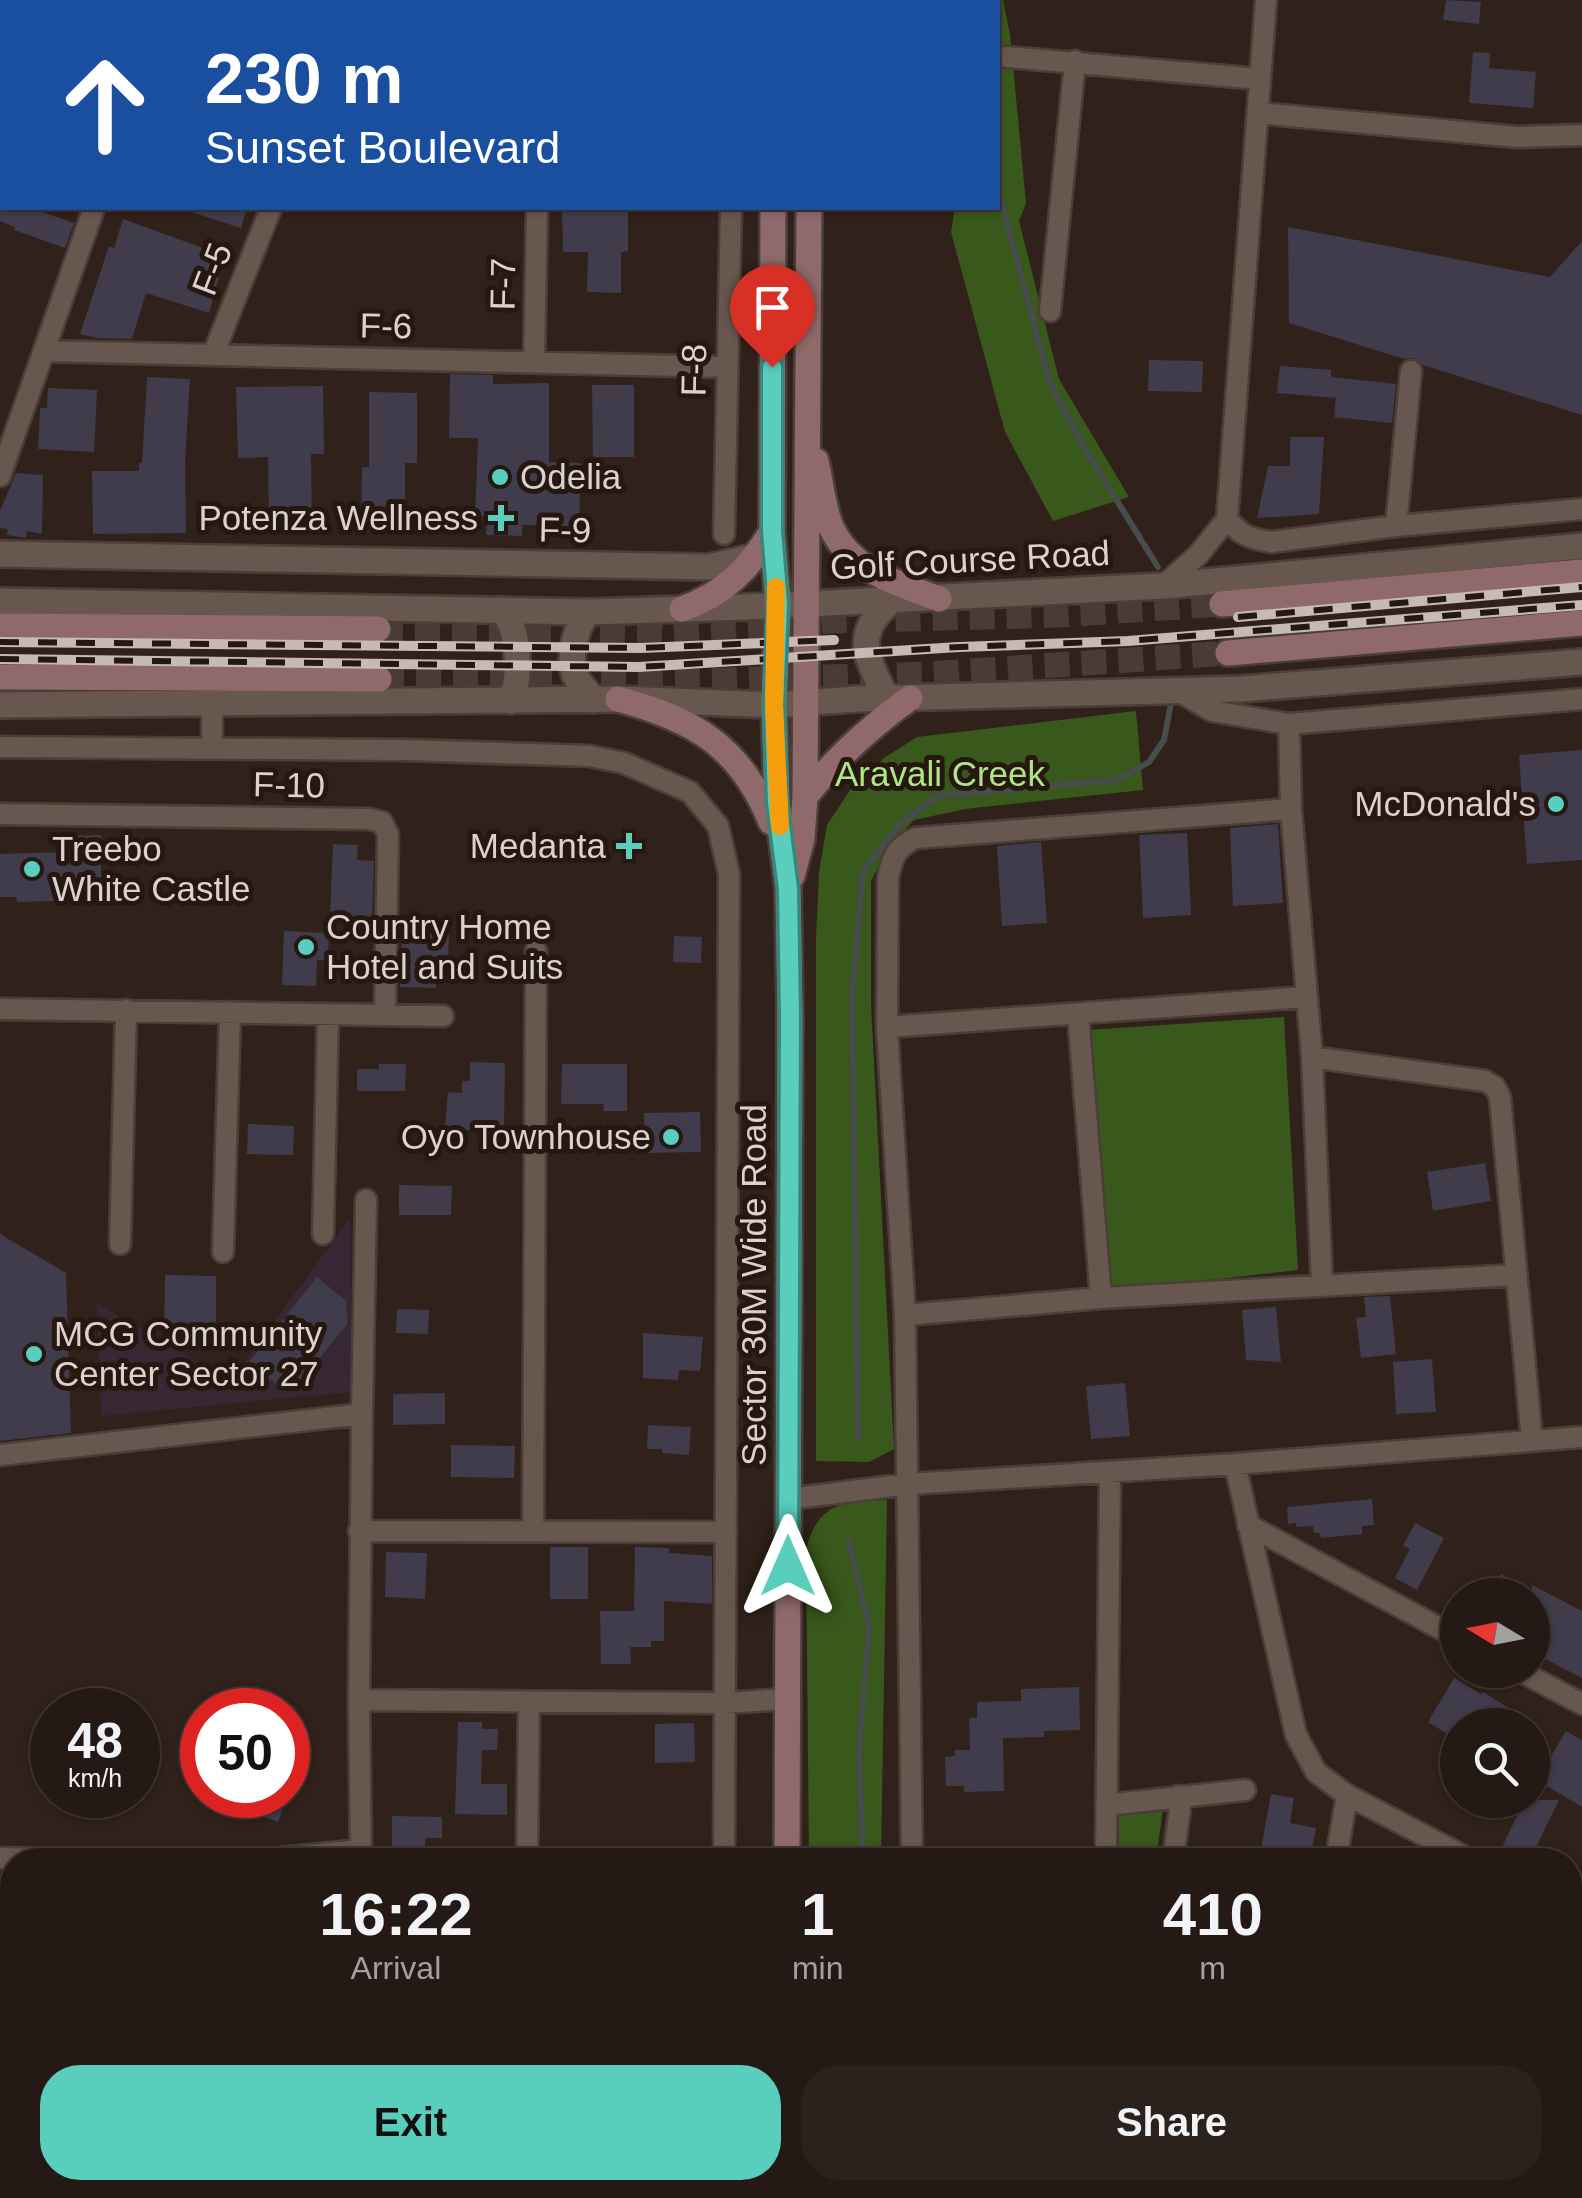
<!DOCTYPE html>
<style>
:root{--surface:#241914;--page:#2c221d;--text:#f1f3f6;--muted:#a3a0a0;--line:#413834;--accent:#5acebd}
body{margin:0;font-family:Arial,sans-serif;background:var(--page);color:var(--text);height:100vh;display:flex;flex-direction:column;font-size:38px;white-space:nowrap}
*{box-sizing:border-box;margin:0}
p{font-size:32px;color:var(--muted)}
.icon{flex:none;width:55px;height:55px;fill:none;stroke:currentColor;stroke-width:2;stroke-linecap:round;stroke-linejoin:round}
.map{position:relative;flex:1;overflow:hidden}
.panel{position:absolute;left:0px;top:1848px;width:1582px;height:352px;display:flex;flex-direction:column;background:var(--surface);border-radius:40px 40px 0 0;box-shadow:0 2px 8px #0004,0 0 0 2px var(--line)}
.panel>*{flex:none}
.top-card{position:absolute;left:0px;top:0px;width:1000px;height:210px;box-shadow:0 2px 8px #0004,0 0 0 2px var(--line);background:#1a4fa0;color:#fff;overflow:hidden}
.needle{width:65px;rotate:280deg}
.buttons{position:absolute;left:1440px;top:1578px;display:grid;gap:20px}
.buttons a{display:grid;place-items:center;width:110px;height:110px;border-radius:50%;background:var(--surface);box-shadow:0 2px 8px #0004,0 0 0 2px var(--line);font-size:50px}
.speed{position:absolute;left:30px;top:1688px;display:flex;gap:20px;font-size:50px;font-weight:700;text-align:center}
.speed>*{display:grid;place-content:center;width:130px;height:130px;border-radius:50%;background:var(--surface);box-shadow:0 2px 8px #0004,0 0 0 2px var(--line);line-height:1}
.speed small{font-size:25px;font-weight:400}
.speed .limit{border:15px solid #d22;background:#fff;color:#111}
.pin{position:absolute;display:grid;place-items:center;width:85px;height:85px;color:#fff;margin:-102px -42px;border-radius:50% 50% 50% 0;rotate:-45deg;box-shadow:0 0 10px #0007}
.pin .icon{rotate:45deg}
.me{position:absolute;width:110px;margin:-55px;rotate:0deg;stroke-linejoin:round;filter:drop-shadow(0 0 8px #0008)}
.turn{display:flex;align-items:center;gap:35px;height:210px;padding:0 40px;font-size:45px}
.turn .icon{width:130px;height:130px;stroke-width:2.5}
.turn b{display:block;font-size:70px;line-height:85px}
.eta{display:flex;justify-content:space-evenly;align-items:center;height:170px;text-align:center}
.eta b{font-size:60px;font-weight:700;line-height:70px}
.action{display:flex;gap:20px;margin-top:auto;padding:20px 40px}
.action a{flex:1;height:115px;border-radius:40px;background:var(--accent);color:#111;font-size:40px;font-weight:700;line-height:115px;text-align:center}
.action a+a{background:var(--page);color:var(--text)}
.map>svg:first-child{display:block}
.education{fill:#362733}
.green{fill:#38581c}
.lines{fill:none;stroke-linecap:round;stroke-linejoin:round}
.stream{stroke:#464d4c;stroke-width:6}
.building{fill:#403c4b}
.secondary-tunnel{stroke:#4a3b35;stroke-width:25;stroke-dasharray:25 12;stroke-linecap:butt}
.minor-casing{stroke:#4b3e39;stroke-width:25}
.tertiary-casing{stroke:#4b3e39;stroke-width:30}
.secondary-casing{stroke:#4b3e39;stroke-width:30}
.minor{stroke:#68574f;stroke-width:20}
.tertiary{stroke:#68574f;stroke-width:25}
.secondary{stroke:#906a6b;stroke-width:25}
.rail-casing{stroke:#c5bab6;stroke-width:10}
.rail{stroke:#261811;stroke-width:6;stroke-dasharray:19;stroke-linecap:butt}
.route-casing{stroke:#3a867b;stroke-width:25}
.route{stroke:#5acebd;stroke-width:18}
.slow{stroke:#f59e0b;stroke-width:18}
.poi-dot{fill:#5acebd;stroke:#261811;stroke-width:4}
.labels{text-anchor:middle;stroke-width:10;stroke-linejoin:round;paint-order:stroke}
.street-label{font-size:35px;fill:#dbd1cd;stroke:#261811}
.poi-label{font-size:35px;fill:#dbd1cd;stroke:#261811;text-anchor:start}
.park-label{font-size:35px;fill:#aee586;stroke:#261811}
</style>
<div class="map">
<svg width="1582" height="2198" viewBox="0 0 1582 2198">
<rect width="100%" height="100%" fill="#30211a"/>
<!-- education -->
<path class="education" d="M350 1218 352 1392 101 1416 97 1303 231 1381Z"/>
<!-- green -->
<path class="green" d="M963 0H1003L1010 34 1026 203 1019 221 1059 379 1129 497 1053 521 1005 432 951 232 955 208H998V2Z
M1136 711 1143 790 965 809 914 820 889 846 871 881V1005L894 1449 869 1462 816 1461V938L819 872 827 825 850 790 884 758 917 737Z
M1284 1017 1298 1270 1110 1291 1088 1030Z
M887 1500 881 1860H809L806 1548C820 1501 843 1502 887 1500Z
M1163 1809 1156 1860H1119V1816Z"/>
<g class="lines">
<!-- stream -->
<path class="stream" d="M977 0 978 2
M998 190 1050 383 1086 451 1158 567
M858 1439 852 994 863 871 900 824 937 796 1117 780 1149 762 1164 740 1172 698
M849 1541 869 1627 859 1753 863 1860
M871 2198V2188"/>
</g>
<!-- building -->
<path class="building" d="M1446 0 1481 2 1479 24 1443 20Z
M1473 52 1490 53 1489 68 1536 72 1533 108 1469 103Z
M0 208H31L74 223 65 248 14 230 15 227 0 221Z
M189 208H247L241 228 188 211Z
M562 208H628V251L621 252V293L587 292 588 252H563Z
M123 219 225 256 209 313 146 293 132 339 96 338 80 334 109 246 114 248Z
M1288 227 1550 277 1582 241V415L1423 365 1413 358 1404 359 1289 323Z
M1149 360 1203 361 1202 392 1148 391Z
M1280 366 1331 370V377L1396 384 1392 423 1334 417 1336 398 1277 393Z
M450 374 493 375V384L549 383V462L581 463 579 526 522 525V536L486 535 487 516H475L478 438H449Z
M147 377 190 379 185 460 186 533 93 534 92 471H139V463H142Z
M592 385H634V457H593Z
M323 386 324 454H311L312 524 269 525 268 457 238 458 236 387Z
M48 388 97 390 94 452 38 449 40 408H47Z
M369 392 417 393V463H405V532H361L362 467H369Z
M1290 437H1324L1319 514 1257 518 1268 466H1290Z
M16 473 43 475 42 534 27 531 26 538 7 535 8 529 0 528V511Z
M1582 750V860L1527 864 1519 755Z
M1278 824 1283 903 1233 906 1230 828Z
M1187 833 1191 915 1143 918 1139 835Z
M101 835V894H55V901L17 902 16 897H0V854L65 852V836Z
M1041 842 1047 923 1002 926 997 846Z
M333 844 358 845 357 860 374 861 372 920 330 918Z
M284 931 329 933 328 961 317 960 316 986 282 985Z
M402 933 449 934 448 970 437 969 436 988 400 987Z
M674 936 702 937 701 963 673 962Z
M470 1062 505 1063 504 1131 445 1129 448 1092 462 1093V1081H470Z
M379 1064H406L405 1091H357V1069H379Z
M562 1064H627V1111H603L604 1104H561Z
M700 1112 701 1152 645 1153 644 1113Z
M248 1124 294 1126 293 1155 247 1154Z
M1485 1163 1491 1201 1433 1211 1427 1172Z
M399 1185 452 1186 451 1215H399Z
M0 1234 66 1273 71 1433 0 1441Z
M165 1275 216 1276V1331L164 1330Z
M317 1277 346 1301 348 1323 296 1387 281 1388 249 1362Z
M1390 1296 1396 1354 1361 1358 1356 1318 1366 1317 1364 1297Z
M1276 1307 1281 1362 1246 1360 1242 1310Z
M397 1309 429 1310 428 1334 396 1333Z
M643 1333 703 1337 700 1371 679 1370 678 1380 643 1378Z
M1432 1359 1436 1412 1396 1414 1393 1362Z
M1125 1383 1130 1436 1091 1439 1086 1386Z
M445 1393V1424L393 1425V1394Z
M648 1425 691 1427 689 1455 662 1453V1449H647Z
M451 1445 515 1446 514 1478 451 1477Z
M1372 1499 1374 1525 1362 1526V1534L1321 1538 1320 1533H1314L1313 1526 1296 1527V1523L1288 1524 1287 1507Z
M1415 1523 1444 1538 1417 1590 1395 1578 1410 1549 1403 1546Z
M550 1547H588V1599H550Z
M635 1547 669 1548V1553L712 1556V1604L664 1601V1641H651V1647H630L631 1664H601L600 1611H634Z
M386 1552 427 1553 425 1599 385 1597Z
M1501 1574 1532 1592V1585L1582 1611V1678L1532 1652 1541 1633 1532 1628V1595H1502L1493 1590Z
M1454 1678 1481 1694 1483 1692 1536 1725H1458V1739L1451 1736 1428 1722Z
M1079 1687 1080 1730 1044 1731V1737L1003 1738 1004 1791 964 1792V1786H946L945 1757 955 1756V1750H970L969 1718H977V1702L1021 1701V1689Z
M458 1722H482V1729H498L497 1750H482L481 1784H507V1815L455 1814Z
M694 1723 695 1762 655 1763V1724Z
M1566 1731 1582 1740V1807L1537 1780Z
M1271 1794 1294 1798 1290 1823 1316 1828 1310 1860H1259Z
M254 1795H288L278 1822 248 1811Z
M1525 1800H1559L1530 1860 1502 1847Z
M392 1816 442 1817V1838H425V1846H392Z"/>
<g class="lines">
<!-- secondary-tunnel -->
<path class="secondary-tunnel" d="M378 629 673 632 831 621 1061 615 1222 604
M379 679 658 682 928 674 1228 653"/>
<defs>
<path id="minor" d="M189 0 196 2
M688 0 696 2
M736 0V2
M166 2 167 0
M545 2V0
M1007 57 1260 79
M1258 113 1517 137 1582 135
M1050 311 1075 61
M45 351 726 367
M213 355 271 208
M534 362 537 208
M0 476 94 208
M1227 519C1240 535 1251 539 1271 542L1396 526 1582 509
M1396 526 1411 371
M724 534 731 208
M1163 586 1198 555 1227 519 1266 0
M1180 692 1212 711 1289 724 1582 699
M212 703V748
M1289 724 1291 809
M0 747 407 750 590 756 624 763 690 792 718 826 729 874 724 1860
M0 814 369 819 382 822 388 834 385 1015
M0 1009 443 1016
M1078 1014 1101 1298
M887 1027 1306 997
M1312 1057 1485 1081 1495 1087 1500 1097 1532 1441
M323 1234 328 1014
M120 1244 126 1010
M223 1252 230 1012
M905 1315 1101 1298 1515 1275
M362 1414 366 1200
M0 1455 362 1414 359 1700 723 1703 788 1699
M1235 1464 1296 1735 1316 1772 1347 1795 1471 1860
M789 1499 908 1484 1235 1464 1582 1437
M1248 1525 1458 1638
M533 1530 536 951
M359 1531 726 1532
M1518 1670 1582 1704
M359 1700 361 1860
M1106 1805 1245 1790
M0 1858 86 1860
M262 1860 361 1850
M527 1860 529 1702
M912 1860 905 1315 887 1027 888 878C892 857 896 847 916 838L1291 809 1312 1057 1322 1284
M1106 1860 1110 1473
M1173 1860 1181 1801 1178 1796
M1336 1860 1347 1795
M1570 1914 1582 1921
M0 2028H12L9 2198
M366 2188V2198
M525 2188V2198
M725 2188 740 2195 783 2196
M130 2198V2188
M188 2198 254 2188
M907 2198 908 2188
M1277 2198 1279 2188
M1391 2198 1393 2188
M1571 2198 1582 2154"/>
<path id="tertiary" d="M0 554 709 567 757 556
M0 601 589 612 745 607 1163 586 1582 546
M502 610C520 630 521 677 511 701
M589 612C576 624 569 655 574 673 577 682 588 692 593 700
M886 698C866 654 851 635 894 598
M0 705 618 699 774 705 856 699 1240 689 1582 662"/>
<path id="secondary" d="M811 0V2
M774 2V0
M773 208 772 531 778 604 774 705 777 802 788 889 790 1016 787 1860
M816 461C821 482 823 509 832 529 853 572 898 583 939 599
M1222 604 1582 572
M682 609C724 594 749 569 772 531
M0 626 378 629
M1228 653 1582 623
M0 677 379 679
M618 699C695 720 740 746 771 822
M805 797C836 757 870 727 910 698
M792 876 802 839 805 797 809 208
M783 2198V2188"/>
</defs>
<!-- minor casing -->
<use href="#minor" class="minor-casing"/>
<!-- tertiary casing -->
<use href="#tertiary" class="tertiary-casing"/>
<!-- secondary casing -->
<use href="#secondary" class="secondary-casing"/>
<!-- minor -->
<use href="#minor" class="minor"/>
<!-- tertiary -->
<use href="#tertiary" class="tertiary"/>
<!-- secondary -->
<use href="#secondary" class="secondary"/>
<defs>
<path id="rail" d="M1238 617 1582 587
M0 642 641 648 834 640
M0 659 639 667 959 647 1128 641 1582 605"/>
</defs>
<!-- rail casing -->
<use href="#rail" class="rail-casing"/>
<!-- rail -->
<use href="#rail" class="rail"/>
</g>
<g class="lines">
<defs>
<path id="route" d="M772 367V531L778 604 774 705 777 802 788 889 790 1016 788 1566"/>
</defs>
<!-- route casing -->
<use href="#route" class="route-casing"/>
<!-- route -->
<use href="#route" class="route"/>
<!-- slow -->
<path class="slow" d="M776 587 774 705 780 826"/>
</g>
<!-- markers -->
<g class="poi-dot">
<circle cx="500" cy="477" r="10"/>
<path d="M496 503h10v10h10v10h-10v10h-10v-10h-10v-10h10z"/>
<circle cx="1556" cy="804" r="10"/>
<path d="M624 831h10v10h10v10h-10v10h-10v-10h-10v-10h10z"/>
<circle cx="32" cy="869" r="10"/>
<circle cx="306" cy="947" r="10"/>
<circle cx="671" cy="1137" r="10"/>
<circle cx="34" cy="1354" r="10"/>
</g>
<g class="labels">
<!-- street labels -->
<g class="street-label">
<text transform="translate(212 269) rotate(-69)" y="12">F-5</text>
<text transform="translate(503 284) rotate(-89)" y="12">F-7</text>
<text transform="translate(386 326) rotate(1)" y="12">F-6</text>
<text transform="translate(694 370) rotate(-89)" y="12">F-8</text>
<text transform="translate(565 530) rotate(1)" y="12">F-9</text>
<text transform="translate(970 560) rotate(-3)" y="12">Golf Course Road</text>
<text transform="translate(289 785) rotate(1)" y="12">F-10</text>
<text transform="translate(754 1285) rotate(-90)" y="12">Sector 30M Wide Road</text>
</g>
<!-- poi labels -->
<g class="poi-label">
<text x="520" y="489">Odelia</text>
<text x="478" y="530" text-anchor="end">Potenza Wellness</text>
<text x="1536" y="816" text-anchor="end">McDonald's</text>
<text x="606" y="858" text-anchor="end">Medanta</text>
<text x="52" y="861">Treebo<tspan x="52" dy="40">White Castle</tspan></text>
<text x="326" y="939">Country Home<tspan x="326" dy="40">Hotel and Suits</tspan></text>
<text x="651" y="1149" text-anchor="end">Oyo Townhouse</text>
<text x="54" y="1346">MCG Community<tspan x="54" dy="40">Center Sector 27</tspan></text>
</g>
<!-- park labels -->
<g class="park-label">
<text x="940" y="786">Aravali Creek</text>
</g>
</g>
</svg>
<div class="buttons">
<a><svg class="needle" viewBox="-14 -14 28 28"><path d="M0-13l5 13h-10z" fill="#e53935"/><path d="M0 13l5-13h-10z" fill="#a3a0a0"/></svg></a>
<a><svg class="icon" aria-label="search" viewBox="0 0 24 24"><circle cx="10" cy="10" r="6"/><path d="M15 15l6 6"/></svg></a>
</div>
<div class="speed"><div>48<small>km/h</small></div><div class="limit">50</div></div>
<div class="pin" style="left:772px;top:367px;background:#d93025"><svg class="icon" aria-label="arrive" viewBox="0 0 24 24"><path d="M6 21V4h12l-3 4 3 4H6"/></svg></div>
<svg class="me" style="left:788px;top:1566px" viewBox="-20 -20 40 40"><path d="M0-17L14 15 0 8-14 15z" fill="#5acebd" stroke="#fff" stroke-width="4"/></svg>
<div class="top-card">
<div class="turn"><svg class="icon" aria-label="ahead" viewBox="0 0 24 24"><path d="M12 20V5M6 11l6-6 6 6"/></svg><div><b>230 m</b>Sunset Boulevard</div></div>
</div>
<section class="panel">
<div class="eta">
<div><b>16:22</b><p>Arrival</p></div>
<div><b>1</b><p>min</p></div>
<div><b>410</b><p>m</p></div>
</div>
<div class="action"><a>Exit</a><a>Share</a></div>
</section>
</div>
